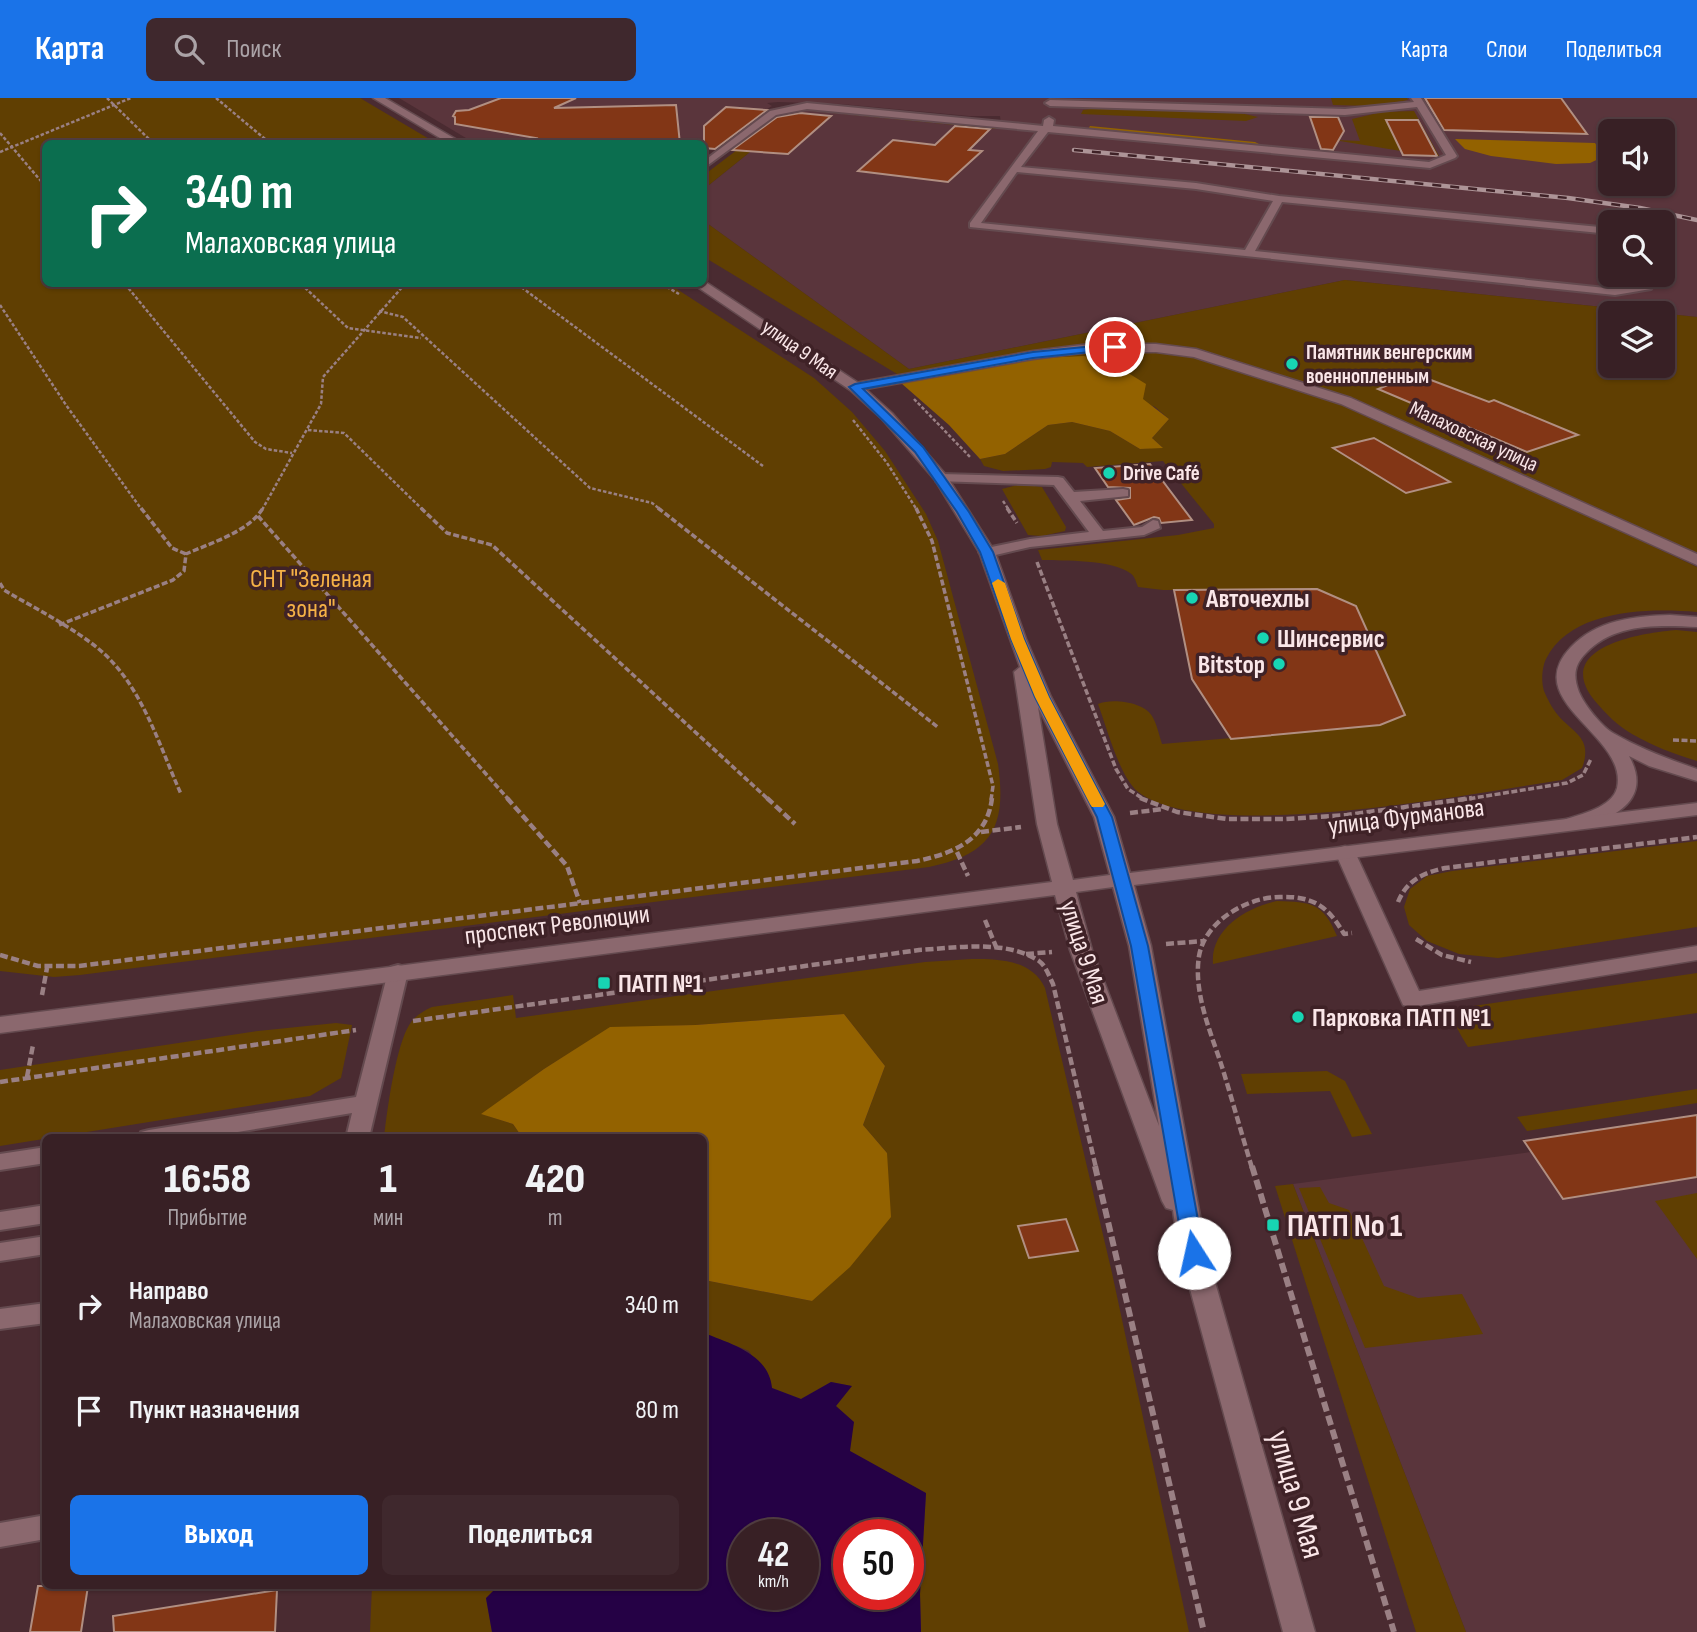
<!DOCTYPE html>
<html lang="ru">
<meta charset="utf-8">
<style>
:root{--surface:#382025;--page:#3f282d;--text:#f1f3f6;--muted:#aba3a7;--line:#523e42;--accent:#1a73e8}
body{margin:0;font-family:"Sofia Sans Condensed",sans-serif;background:var(--page);color:var(--text);height:100vh;display:flex;flex-direction:column;font-size:26px;white-space:nowrap}
*{box-sizing:border-box;margin:0}
p{font-size:23px;color:var(--muted)}
.icon{flex:none;width:38px;height:38px;fill:none;stroke:currentColor;stroke-width:2;stroke-linecap:round;stroke-linejoin:round}
.map{position:relative;flex:1;overflow:hidden}
.drawer{position:absolute;left:42px;top:1036px;width:665px;height:455px;display:flex;flex-direction:column;background:var(--surface);border-radius:10px;box-shadow:0 2px 5px #0004,0 0 0 2px var(--line)}
.drawer>*{flex:none}
.hud{position:absolute;left:42px;top:42px;width:665px;height:147px;border-radius:10px;box-shadow:0 2px 5px #0004,0 0 0 2px var(--line);background:#0b6e4f;color:#fff;overflow:hidden}
.controls{position:absolute;left:1598px;top:21px;display:grid;gap:14px}
.controls a{display:grid;place-items:center;width:77px;height:77px;border-radius:10px;background:var(--surface);box-shadow:0 2px 5px #0004,0 0 0 2px var(--line);font-size:35px}
.speed{position:absolute;left:728px;top:1421px;display:flex;gap:14px;font-size:35px;font-weight:700;text-align:center}
.speed>*{display:grid;place-content:center;width:91px;height:91px;border-radius:50%;background:var(--surface);box-shadow:0 2px 5px #0004,0 0 0 2px var(--line);line-height:1}
.speed small{font-size:18px;font-weight:400}
.speed .limit{border:10px solid #d22;background:#fff;color:#111}
.pin{position:absolute;display:grid;place-items:center;width:60px;height:60px;color:#fff;margin:-30px;border:4px solid #fff;border-radius:50%;box-shadow:0 2px 7px #0007}
.me{position:absolute;width:77px;margin:-38px;rotate:350deg;stroke-linejoin:round;filter:drop-shadow(0 0 5px #0008)}
.turn{display:flex;align-items:center;gap:24px;height:147px;padding:0 28px;font-size:32px}
.turn .icon{width:91px;height:91px;stroke-width:2.5}
.turn b{display:block;font-size:49px;line-height:60px}
.eta{display:flex;justify-content:space-evenly;align-items:center;height:119px;text-align:center}
.eta b{font-size:42px;font-weight:800;line-height:49px}
.action{display:flex;gap:14px;margin-top:auto;padding:14px 28px}
.action a{flex:1;height:80px;border-radius:10px;background:var(--accent);color:#fff;font-size:28px;font-weight:800;line-height:80px;text-align:center}
.action a+a{background:var(--page);color:var(--text)}
ul{padding:0;list-style:none}
li{display:flex;align-items:center;gap:21px;height:105px;padding:0 28px}
li div{flex:1}
li b{display:block;font-size:26px}
li em{font-style:normal}
header{display:flex;align-items:center;gap:42px;box-sizing:border-box;height:98px;padding:0 35px;background:var(--accent);color:#fff}
header strong{font-size:33px}
nav{display:flex;gap:38px;margin-inline-start:auto;font-size:24px}
.search{width:490px;height:63px;background:var(--page);display:flex;align-items:center;gap:18px;box-sizing:border-box;padding:0 24px;border-radius:10px;color:var(--muted);font-size:26px}
.map>svg:first-child{display:block}
.built{fill:#5a353c;fill-rule:evenodd}
.green{fill:#603f02;fill-rule:evenodd}
.forest{fill:#936200}
.water{fill:#250145;fill-rule:evenodd}
.building{fill:#823616;stroke:#b18f82;stroke-width:2}
.lines{fill:none;stroke-linecap:round;stroke-linejoin:round}
.service-casing{stroke:#644a4f;stroke-width:4}
.minor-casing{stroke:#644a4f;stroke-width:3}
.tertiary-casing{stroke:#644a4f;stroke-width:3}
.secondary-casing{stroke:#644a4f;stroke-width:3}
.path-far3{stroke:#9a8084;stroke-width:2.5;stroke-dasharray:3.5 2;stroke-linecap:butt}
.path-far2{stroke:#9a8084;stroke-width:3.5;stroke-dasharray:6 2.5;stroke-linecap:butt}
.path-far1{stroke:#9a8084;stroke-width:4.5;stroke-dasharray:8 3.5;stroke-linecap:butt}
.path{stroke:#9a8084;stroke-width:6;stroke-dasharray:10 4.5;stroke-linecap:butt}
.service{fill:#8b686e;fill-rule:evenodd}
.minor{fill:#8b686e;fill-rule:evenodd}
.tertiary{fill:#8b686e;fill-rule:evenodd}
.secondary{fill:#8b686e;fill-rule:evenodd}
.rail-casing{stroke:#ad9497;stroke-width:4.5}
.rail{stroke:#3f2227;stroke-width:2.5;stroke-dasharray:9;stroke-linecap:butt}
.route{fill:#1a73e8;stroke:#114b97;stroke-width:2}
.slow{fill:#f59e0b}
.poi-dot{fill:#17d5b3;stroke:#3f2227;stroke-width:2.5}
.labels{text-anchor:middle;stroke-width:7;stroke-linejoin:round;paint-order:stroke}
.far-street-label{font-size:21px;fill:#fae6e8;stroke:#3f2227}
.far-poi-label{font-size:21px;font-weight:bold;fill:#fae6e8;stroke:#3f2227;text-anchor:start}
.park-label{font-size:26px;fill:#f5b146;stroke:#3f2227}
.poi-label{font-size:26px;font-weight:bold;fill:#fae6e8;stroke:#3f2227;text-anchor:start}
.street-label{font-size:26px;fill:#fae6e8;stroke:#3f2227}
.near-poi-label{font-size:32px;font-weight:bold;fill:#fae6e8;stroke:#3f2227;text-anchor:start}
.near-street-label{font-size:32px;fill:#fae6e8;stroke:#3f2227}
</style>
<header>
<strong>Карта</strong>
<div class="search"><svg class="icon" aria-label="search" viewBox="0 0 24 24"><circle cx="10" cy="10" r="6"/><path d="M15 15l6 6"/></svg>Поиск</div>
<nav><a>Карта</a><a>Слои</a><a>Поделиться</a></nav>
</header>
<div class="map">
<svg width="1697" height="1534" viewBox="0 0 1697 1534">
<rect width="100%" height="100%" fill="#4a2b31"/>
<!-- built -->
<path class="built" d="M399 0H1697V219L1345 182 909 271 704 123V91L802 12 995 31 1001 25 1000 18H969L841 6 778 4 767 5 772 8 718 40 708 51 704 50V46H476ZM1610 33H1662V86H1610ZM1610 124H1662V177H1610Z
M1697 1017V1534H1466L1293 1086 1531 1054 1524 1043Z"/>
<!-- green -->
<path class="green" d="M0 0H360L436 45 46 46V186H669L814 280 852 314 885 353 926 416 938 443 998 666C1007 729 992 756 929 769L80 877 54 879 0 873Z
M1331 0H1407L1408 2 1374 8 1333 7Z
M1098 10 1240 15 1258 19 1246 23 1081 16 1083 12Z
M806 11 999 27 995 31 802 12 704 91V77L783 17Z
M1414 13 1439 58 1403 57 1401 53 1334 42 1360 43 1352 21 1382 14Z
M704 123 909 271 1345 182 1697 219V457L1351 301 1220 259 1113 247 897 276 704 159ZM1610 215H1662V268H1610Z
M1092 252C1126 252 1161 250 1194 258 1255 273 1319 296 1377 319L1697 469V514C1648 510 1571 511 1546 561 1542 569 1541 584 1544 593 1547 600 1552 610 1557 616 1564 626 1578 633 1583 644 1587 652 1585 663 1582 670L1562 682C1475 695 1204 748 1137 693 1119 677 1107 630 1098 606 1112 600 1144 604 1152 618 1157 626 1159 637 1162 646L1380 627 1405 616 1356 508 1317 491 1163 492 1138 489C1136 484 1135 478 1130 475 1110 461 1065 463 1042 462L1038 452 1178 437 1214 430V426L1163 363 1087 369 1083 365 1052 364 1051 369 1045 371 1003 373 984 368 980 361 1005 356 1048 327 1072 324 1110 333 1140 351 1162 349 1152 340 1169 321 1155 309 1041 260Z
M1021 386 1042 389 1066 429 1065 433 1042 438 1028 437 1002 391Z
M1676 532 1697 534V663C1674 656 1653 648 1632 636 1618 628 1606 616 1595 603 1551 549 1641 535 1676 532Z
M1697 743V829L1498 860 1459 856 1427 843 1409 827 1404 809 1410 791 1427 778 1452 773Z
M1277 803C1312 804 1323 805 1337 838L1213 866C1210 831 1247 809 1277 803Z
M972 861C1000 861 1032 862 1045 890L1112 1175 1189 1534H921L920 1496 926 1396 850 1353 836 1308 851 1288 831 1284 801 1301 772 1290 749 1253 704 1235V1182L812 1203 887 1055 863 1027 885 968 844 916 695 927 610 930 544 971 482 1016 513 1026 522 1039 384 1040C387 1012 395 955 407 931 412 920 421 914 432 909L513 897 516 920 925 864Z
M1697 875V915L1468 949C1457 930 1444 916 1473 908Z
M336 925 352 927 341 980 310 998 0 1048V972L258 933Z
M1327 973 1345 983 1372 1036 1352 1039 1330 993 1247 996 1241 976Z
M1697 991V1005L1527 1033 1517 1019Z
M1293 1086 1466 1534H1416L1275 1088Z
M1320 1089 1329 1105 1349 1112 1384 1188 1418 1200 1462 1196 1483 1236 1365 1250 1299 1090Z
M1697 1095V1161L1655 1103Z
M372 1488H498L486 1501 492 1534H370Z"/>
<!-- forest -->
<path class="forest" d="M1090 28 1255 44 1261 47 1088 31Z
M1455 41 1595 45 1605 58 1590 65 1556 66 1491 58 1465 51Z
M1084 258 1120 270 1146 286 1143 301 1169 321 1152 340 1163 350 1140 351 1110 333 1072 324 1048 327 1005 356 980 361 949 327 901 285 1041 260Z
M844 916 885 968 863 1027 887 1055 891 1119 850 1169 812 1203 704 1182V1040L522 1039 513 1026 481 1016 544 971 610 929 695 927Z"/>
<!-- water -->
<path class="water" d="M704 1235C731 1246 769 1256 772 1290L801 1301 831 1284 852 1288 836 1308 854 1324 850 1353 926 1395 920 1496 921 1534H492L486 1500 498 1488H704ZM744 1437H803V1496H744ZM849 1437H908V1496H849Z"/>
<!-- building -->
<path class="building" d="M501 0H576L554 10 676 7 680 46H528L536 40 455 26V19L453 18 456 13 469 12Z
M1425 0H1561L1587 36 1444 32Z
M726 9 767 12 715 51 704 50V28Z
M800 15 831 18 788 56 732 52 777 19Z
M1310 19H1338L1344 33 1333 52 1321 51Z
M1386 22H1418L1437 58 1403 57Z
M955 28 990 31 969 52 982 53 948 84 858 73 893 42 935 47Z
M1415 276 1489 304 1494 302 1578 337 1527 354 1378 291Z
M1374 340 1450 384 1406 395 1333 350Z
M1150 366 1192 422 1161 425 1159 420 1154 419 1134 427 1116 402 1130 400V390L1108 389 1095 370Z
M1317 491 1356 508 1405 617 1380 627 1231 641 1192 581 1174 492Z
M1697 1017V1079L1563 1101 1524 1043Z
M1066 1121 1078 1153 1029 1160 1018 1128Z
M38 1488H88L81 1534H30Z
M277 1492 275 1534H114L113 1518Z"/>
<g class="lines">
<defs>
<path id="service" d="M1411 0H1421L1457 58 1455 60 1430 70 1048 34 1021 69 1196 85 1279 98 1610 130V136L1282 104 1255 153 1615 191 1643 186 1647 177H1659L1651 191 1615 197 970 129V125L1038 33 807 11 776 17 704 70V63L770 13 807 5 1043 28 1044 22 1049 19 1054 22 1053 28 1429 64 1446 57 1417 9 1345 17 1050 8 1045 5 1050 2 1345 11 1414 4ZM1017 74 1196 91 1273 103 1245 152 981 125Z
M1662 143 1673 151 1666 162 1662 163Z
M941 376 1058 379 1063 380 1074 394 1123 391 1128 392V398L1080 403 1103 433 1142 429 1153 422 1158 423 1160 430 1144 437 1030 449 987 459 982 457 979 454 982 451 1030 441 1089 434 1054 387 936 383V377Z
M398 867 405 869 408 874 369 1040H346L352 1015 201 1040H138L141 1034 149 1032 356 999 388 874 391 869Z
M46 1049V1065L0 1072V1056Z
M46 1107V1125L0 1132V1114Z
M46 1138V1156L0 1163V1145Z
M46 1205V1225L0 1231V1211Z
M46 1417V1441L0 1449V1425Z"/>
<path id="minor" d="M1090 246H1156L1196 251 1351 300 1697 456V467L1341 306 1194 259 1156 254H1090L1033 261 855 293 848 289 855 285 1033 253Z"/>
<path id="tertiary" d="M1670 517 1697 519V529C1659 527 1614 525 1586 555 1574 567 1573 578 1579 594 1584 606 1601 628 1613 635 1639 650 1668 661 1697 671V683L1649 668 1629 658C1648 692 1629 713 1596 724 1585 728 1575 733 1564 730L1561 726 1564 722C1580 716 1612 710 1617 690 1629 637 1518 604 1571 549 1597 522 1634 518 1670 517Z
M1345 748 1352 750 1355 754 1419 893 1697 848V862L1411 909 1403 907 1335 754 1338 750Z"/>
<path id="secondary" d="M373 0H385L464 46H450Z
M704 183 860 286 892 315 946 377 995 454 1026 541 1051 599 1114 719 1130 775 1697 705V717L1134 787 1151 848 1207 1156 1315 1534H1283L1177 1143 1173 1112 1166 1110 1162 1103 1070 852 1055 797 0 935V919L1052 784 1037 726 1014 574 1020 569 979 454 935 382 882 321 850 292 693 186ZM1038 609 1094 719 1110 777 1073 782 1057 726ZM1113 789 1129 848 1159 1028 1092 852 1076 794Z"/>
</defs>
<!-- service casing -->
<use href="#service" class="service-casing"/>
<!-- minor casing -->
<use href="#minor" class="minor-casing"/>
<!-- tertiary casing -->
<use href="#tertiary" class="tertiary-casing"/>
<!-- secondary casing -->
<use href="#secondary" class="secondary-casing"/>
<!-- path-far3 -->
<path class="path-far3" d="M107 0 154 46
M216 0 271 46
M0 35 46 89
M0 54 131 0
M125 186 255 344 266 351 292 355
M301 186 348 230 421 240
M517 186 763 368
M662 186 679 196
M0 207 66 307 142 412
M379 213 403 219 590 390 652 405 661 412
M914 301 971 360
M853 322 887 365 917 412
M308 332 344 335 423 412
M1003 403 1009 412
M262 412 321 306 323 279 405 186"/>
<!-- path-far2 -->
<path class="path-far2" d="M141 410 172 450 186 456
M421 410 447 435 492 447 769 702
M658 410 939 630
M916 410 932 443 993 688 991 702
M1007 410 1017 425
M258 418 509 702
M1037 464 1116 671 1128 691 1145 702
M0 485 4 492C36 511 71 528 100 552 142 588 159 647 181 696
M59 527 173 482 184 473 186 456C210 445 249 434 263 410
M1673 642 1697 643
M1461 702 1567 685 1583 677 1591 661"/>
<!-- path-far1 -->
<path class="path-far1" d="M507 700 567 768 580 805
M767 700 795 726
M1140 700 1177 714 1227 721H1285L1347 717 1472 700
M1130 715 1163 711
M981 734 1021 729
M957 754 968 778
M1398 804C1407 782 1423 775 1445 770L1697 739
M985 822 997 851
M1416 841 1442 857 1471 864
M1166 846 1203 843
M1026 856 1052 854
M0 857 38 868H79L917 763C954 755 987 742 992 700
M42 897 47 870
M413 923 919 852C955 850 1006 841 1039 863 1046 868 1049 878 1053 886L1096 1070
M27 979 33 947
M0 984 356 932
M1252 1070C1242 1037 1233 1005 1223 972 1212 937 1193 896 1199 858 1205 823 1247 799 1280 799 1313 798 1328 808 1344 836L1352 835"/>
<!-- path -->
<path class="path" d="M1095 1068 1204 1534
M1252 1068 1394 1534"/>
<!-- service -->
<use href="#service" class="service"/>
<!-- minor -->
<use href="#minor" class="minor"/>
<!-- tertiary -->
<use href="#tertiary" class="tertiary"/>
<!-- secondary -->
<use href="#secondary" class="secondary"/>
<defs>
<path id="rail" d="M1074 52 1568 100 1640 110 1697 122"/>
</defs>
<!-- rail casing -->
<use href="#rail" class="rail-casing"/>
<!-- rail -->
<use href="#rail" class="rail"/>
</g>
<!-- route -->
<path class="route" d="M1115 246 1120 249 1119 251 1033 260 863 291 923 349 969 414 993 454 1024 541 1049 599 1112 719 1148 848 1204 1155 1201 1160 1194 1162 1187 1160 1184 1155 1131 848 1097 719 1035 599 1011 541 980 454 957 414 915 354 849 289 855 286 1033 254Z"/>
<!-- slow -->
<path class="slow" d="M998 481 1005 485 1024 541 1049 599 1105 706 1103 709H1092L1090 706 1035 599 1011 541 992 485Z"/>
<!-- markers -->
<g class="poi-dot">
<circle cx="1292" cy="266" r="7"/>
<circle cx="1109" cy="375" r="7"/>
<circle cx="1192" cy="500" r="7"/>
<circle cx="1263" cy="540" r="7"/>
<circle cx="1279" cy="566" r="7"/>
<rect x="597" y="878" width="14" height="14" rx="3.5"/>
<circle cx="1298" cy="919" r="7"/>
<rect x="1266" y="1120" width="14" height="14" rx="3.5"/>
</g>
<g class="labels">
<!-- far-street labels -->
<g class="far-street-label">
<text transform="translate(800 251) rotate(35)" y="7">улица 9 Мая</text>
<text transform="translate(1474 338) rotate(25)" y="7">Малаховская улица</text>
</g>
<!-- far-poi labels -->
<g class="far-poi-label">
<text x="1306" y="261">Памятник венгерским<tspan x="1306" dy="24">военнопленным</tspan></text>
<text x="1123" y="382">Drive Café</text>
</g>
<!-- park labels -->
<g class="park-label">
<text x="311" y="489">СНТ "Зеленая<tspan x="311" dy="30">зона"</tspan></text>
</g>
<!-- poi labels -->
<g class="poi-label">
<text x="1206" y="509">Авточехлы</text>
<text x="1277" y="549">Шинсервис</text>
<text x="1265" y="575" text-anchor="end">Bitstop</text>
<text x="618" y="894">ПАТП №1</text>
<text x="1312" y="928">Парковка ПАТП №1</text>
</g>
<!-- street labels -->
<g class="street-label">
<text transform="translate(1406 718) rotate(-7)" y="9">улица Фурманова</text>
<text transform="translate(557 826) rotate(-7)" y="9">проспект Революции</text>
<text transform="translate(1085 854) rotate(72)" y="9">улица 9 Мая</text>
</g>
<!-- near-poi labels -->
<g class="near-poi-label">
<text x="1287" y="1138">ПАТП No 1</text>
</g>
<!-- near-street labels -->
<g class="near-street-label">
<text transform="translate(1297 1396) rotate(74)" y="11">улица 9 Мая</text>
</g>
</g>
</svg>
<div class="controls">
<a><svg class="icon" aria-label="sound" viewBox="0 0 24 24"><path d="M4 9h4l5-4v14l-5-4H4zM17 9q2 3 0 6"/></svg></a>
<a><svg class="icon" aria-label="search" viewBox="0 0 24 24"><circle cx="10" cy="10" r="6"/><path d="M15 15l6 6"/></svg></a>
<a><svg class="icon" aria-label="layers" viewBox="0 0 24 24"><path d="M12 4l9 5-9 5-9-5zM3 14l9 5 9-5"/></svg></a>
</div>
<div class="speed"><div>42<small>km/h</small></div><div class="limit">50</div></div>
<div class="pin" style="left:1115px;top:249px;background:#d93025"><svg class="icon" aria-label="arrive" viewBox="0 0 24 24"><path d="M6 21V4h12l-3 4 3 4H6"/></svg></div>
<svg class="me" style="left:1194px;top:1155px" viewBox="-20 -20 40 40"><circle r="19" fill="#fff"/><path d="M0-13L10 11 0 6-10 11z" fill="#1a73e8"/></svg>
<div class="hud">
<div class="turn"><svg class="icon" aria-label="right" viewBox="0 0 24 24"><path d="M7 20v-9h11M14 6l5 5-5 5"/></svg><div><b>340 m</b>Малаховская улица</div></div>
</div>
<section class="drawer">
<div class="eta">
<div><b>16:58</b><p>Прибытие</p></div>
<div><b>1</b><p>мин</p></div>
<div><b>420</b><p>m</p></div>
</div>
<ul>
<li><svg class="icon" aria-label="right" viewBox="0 0 24 24"><path d="M7 20v-9h11M14 6l5 5-5 5"/></svg><div><b>Направо</b><p>Малаховская улица</p></div><em>340 m</em></li>
<li><svg class="icon" aria-label="arrive" viewBox="0 0 24 24"><path d="M6 21V4h12l-3 4 3 4H6"/></svg><div><b>Пункт назначения</b></div><em>80 m</em></li>
</ul>
<div class="action"><a>Выход</a><a>Поделиться</a></div>
</section>
</div>
